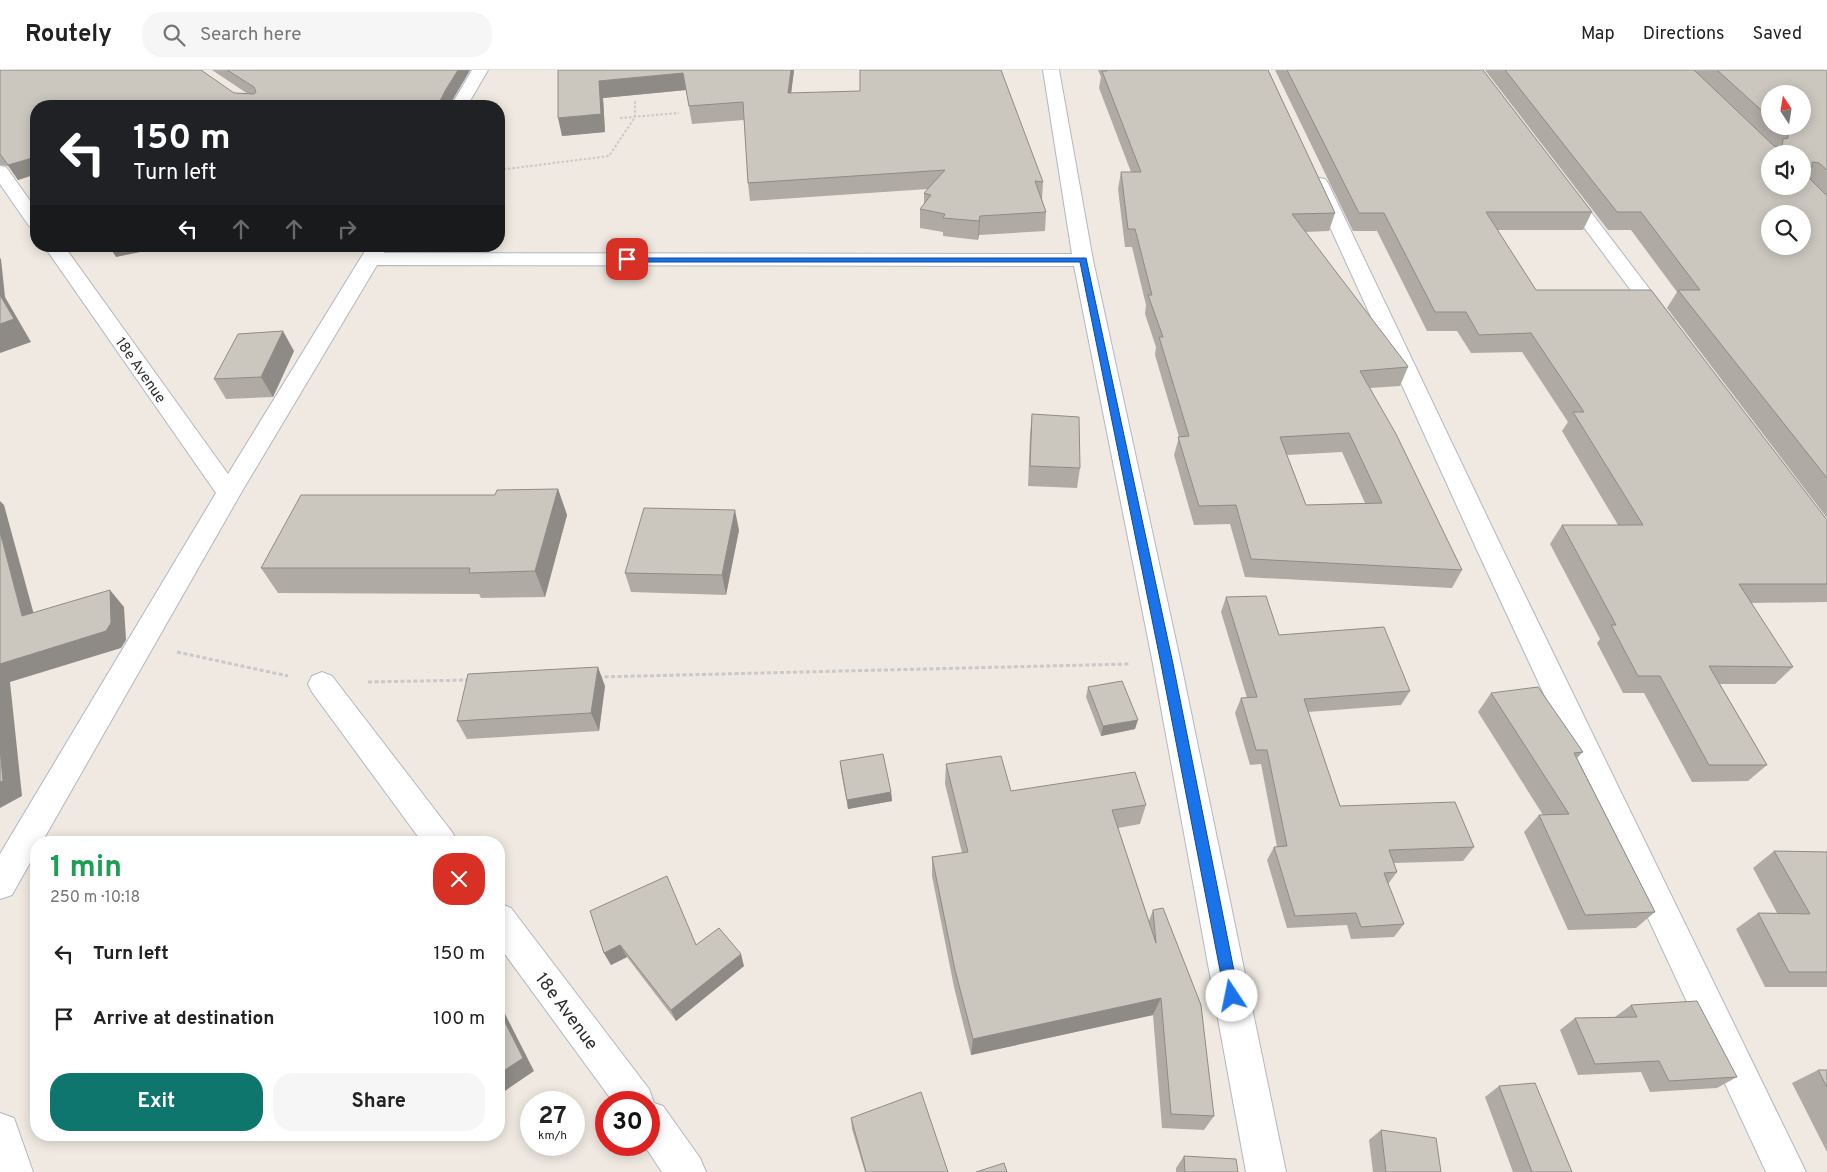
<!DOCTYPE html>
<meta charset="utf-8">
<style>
:root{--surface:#fff;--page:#f6f6f6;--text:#222;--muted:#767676;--line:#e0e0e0;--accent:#0f766e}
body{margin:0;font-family:Overpass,sans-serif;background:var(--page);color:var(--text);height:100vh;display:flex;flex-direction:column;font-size:19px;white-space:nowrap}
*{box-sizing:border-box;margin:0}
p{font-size:16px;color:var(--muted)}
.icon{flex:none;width:28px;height:28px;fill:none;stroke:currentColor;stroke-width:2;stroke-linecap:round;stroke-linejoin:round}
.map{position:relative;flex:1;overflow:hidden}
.drawer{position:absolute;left:30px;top:766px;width:475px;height:305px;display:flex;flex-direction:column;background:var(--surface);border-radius:20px;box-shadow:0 2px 12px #0003}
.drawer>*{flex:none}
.guide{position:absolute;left:30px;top:30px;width:475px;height:152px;border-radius:20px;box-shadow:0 2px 12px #0003;background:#202124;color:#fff;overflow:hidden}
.needle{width:32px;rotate:348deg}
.controls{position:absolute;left:1761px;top:15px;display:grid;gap:10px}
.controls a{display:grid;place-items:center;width:50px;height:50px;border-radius:50%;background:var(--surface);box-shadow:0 2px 12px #0003;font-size:25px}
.speed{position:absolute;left:520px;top:1021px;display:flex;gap:10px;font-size:25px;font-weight:700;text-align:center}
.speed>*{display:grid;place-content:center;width:65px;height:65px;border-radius:50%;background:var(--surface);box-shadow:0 2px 12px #0003;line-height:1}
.speed small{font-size:12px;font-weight:400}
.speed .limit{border:8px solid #d22;background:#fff;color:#111}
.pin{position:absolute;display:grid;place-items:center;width:42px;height:42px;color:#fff;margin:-21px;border-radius:10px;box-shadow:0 2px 8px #0006}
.me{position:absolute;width:55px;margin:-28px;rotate:349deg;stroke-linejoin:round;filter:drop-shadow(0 0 4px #0008)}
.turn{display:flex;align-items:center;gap:18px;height:105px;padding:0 20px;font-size:22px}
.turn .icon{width:65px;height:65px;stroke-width:2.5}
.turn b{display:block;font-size:35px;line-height:42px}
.lanes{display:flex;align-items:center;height:48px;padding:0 20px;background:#0003;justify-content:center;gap:25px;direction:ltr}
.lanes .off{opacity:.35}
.round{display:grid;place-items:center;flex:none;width:52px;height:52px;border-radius:20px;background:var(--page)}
.summary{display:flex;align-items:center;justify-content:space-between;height:85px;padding:0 20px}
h1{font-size:30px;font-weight:700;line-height:38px;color:#1e9e55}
.primary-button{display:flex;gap:10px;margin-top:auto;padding:10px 20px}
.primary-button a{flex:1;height:58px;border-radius:20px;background:var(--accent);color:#fff;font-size:20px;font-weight:700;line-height:58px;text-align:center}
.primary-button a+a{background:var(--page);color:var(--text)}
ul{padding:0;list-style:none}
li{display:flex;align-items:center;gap:15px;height:65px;padding:0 20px}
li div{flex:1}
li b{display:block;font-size:19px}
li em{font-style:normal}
header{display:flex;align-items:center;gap:30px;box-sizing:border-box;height:70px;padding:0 25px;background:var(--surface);border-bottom:1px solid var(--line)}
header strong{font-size:24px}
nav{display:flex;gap:28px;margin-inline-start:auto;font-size:18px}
.search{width:350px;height:45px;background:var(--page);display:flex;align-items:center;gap:12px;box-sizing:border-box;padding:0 18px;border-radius:20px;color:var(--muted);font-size:19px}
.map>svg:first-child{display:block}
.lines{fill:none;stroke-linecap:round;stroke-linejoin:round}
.minor-casing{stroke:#b4b7c1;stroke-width:2}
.path-far1{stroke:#c9c9c9;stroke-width:2;stroke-dasharray:2.5 2;stroke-linecap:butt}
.path{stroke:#c9c9c9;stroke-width:3;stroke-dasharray:4 2.5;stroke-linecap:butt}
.minor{fill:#fff;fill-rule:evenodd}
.wall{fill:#afaba4;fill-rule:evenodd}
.shaded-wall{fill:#8e8b86}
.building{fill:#cbc7bf;stroke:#8e8b86;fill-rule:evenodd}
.route{fill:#1a73e8;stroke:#114b97}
.labels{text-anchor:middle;stroke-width:4;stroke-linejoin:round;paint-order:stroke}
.street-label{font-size:15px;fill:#2e2e2e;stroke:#fff}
.near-street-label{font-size:18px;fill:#2e2e2e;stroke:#fff}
</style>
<header>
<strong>Routely</strong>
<div class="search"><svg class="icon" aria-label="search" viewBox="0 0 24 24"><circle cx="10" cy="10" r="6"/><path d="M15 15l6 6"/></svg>Search here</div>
<nav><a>Map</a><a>Directions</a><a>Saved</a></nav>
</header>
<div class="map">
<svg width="1827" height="1102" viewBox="0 0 1827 1102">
<rect width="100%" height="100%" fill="#efe9e1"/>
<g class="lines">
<defs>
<path id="minor" d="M472 0H488L467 36H451Z
M1043 0H1059L1093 190 1181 594 1286 1102H1246L1153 594 1074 196 377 195 241 423 42 772H36V782L12 825 0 829V784L216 423 44 176H64L228 404 368 176H388L384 183 1072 184Z
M0 96 6 97 36 139V158L29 156 0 114Z
M1319 108 1325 109 1328 113 1502 478 1806 1102H1766L1476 478 1310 113 1313 109Z
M1565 115 1571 116 1670 246 1674 250 1670 254 1663 256 1656 254 1556 120 1559 116Z
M322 602 332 606 452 762 457 772H422L312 622 308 614 312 606Z
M499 833 511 838 649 1019 654 1033 663 1036 700 1088 706 1102H662L644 1075H649V1032H613L499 876Z
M0 1043 14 1048 33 1102H0Z"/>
</defs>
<!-- minor casing -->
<use href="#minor" class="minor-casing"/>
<!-- path-far1 -->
<path class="path-far1" d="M620 48 679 43
M499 100 609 86 635 47V31"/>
<!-- path -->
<path class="path" d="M177 582 288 606
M598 607 1129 594
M368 612 469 610"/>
<!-- minor -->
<use href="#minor" class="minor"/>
</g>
<!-- wall -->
<path class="wall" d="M0 0 234 23 248 24 212 0H470L449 36H36V104L18 110 8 96 0 95Z
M558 0H794L791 23 1043 112 1042 130 1046 142 1045 161 979 165 978 170 943 166V162L920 158V139L924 134V123L928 119 750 131 748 113 744 50 692 54 686 20 603 28 605 62 562 66Z
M1098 0H1268L1335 143 1329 161 1305 162 1408 297 1400 316 1370 318 1462 500 1452 518 1245 507 1230 454 1194 455 1174 385 1179 367 1155 285 1156 277 1145 244 1146 235 1132 177H1125L1118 119 1121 102H1131L1099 18 1101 7ZM1342 382 1365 433 1306 435 1287 385Z
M1275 0H1483L1592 142 1583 160H1497L1536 220 1827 450V532L1751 533 1793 597 1775 614H1720L1767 695 1748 711 1692 712 1644 623H1623L1597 573 1600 569 1550 474 1562 455H1618L1562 361 1568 352 1522 282 1471 283 1457 261H1427L1377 161H1353Z
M1485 0H1827V448L1667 238 1677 222 1631 160H1608ZM1770 24 1802 56H1770ZM1802 84V116H1770Z
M294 281 273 327 226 329 214 309Z
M1032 344 1080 398 1077 418 1028 416 1030 364Z
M558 419 567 445 545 527 481 528 479 524 278 523 261 498 495 425Z
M739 460 726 525 631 522 625 503Z
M1226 527 1279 565 1410 621 1401 635 1308 642 1340 736 1474 777 1463 791 1393 793 1397 802 1388 814 1404 854 1394 867 1351 869 1347 855 1287 858 1267 790 1274 777H1277L1261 694 1250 695 1235 643 1241 628H1247L1221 542Z
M605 616 599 661 467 669 457 651Z
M1088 617 1135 659 1101 666 1086 627Z
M1491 623 1583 682 1577 688 1655 842 1636 858 1568 860 1524 762 1539 745H1543L1478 642Z
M840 691 891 722 892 731 848 739 841 701Z
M946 694 1011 721 1146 735 1140 754 1118 758 1149 851 1153 840 1214 1046 1204 1060 1162 1058 1153 945 971 985 954 917 932 806V787L962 783 945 714Z
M1774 781 1827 782V917H1765L1736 859 1758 843H1777L1753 798Z
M590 841 696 875 744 896 676 951 627 887 611 895 604 883Z
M1631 935 1737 1007 1717 1018 1650 1022 1641 1002 1578 1005 1560 960 1575 948 1615 947Z
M1818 1000H1827V1082L1792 1013Z
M1499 1016 1572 1102H1513L1485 1027Z
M851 1048 948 1102H865L852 1059Z
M1381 1060 1441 1102H1373L1369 1070Z
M1184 1086 1238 1102H1176V1098Z"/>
<!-- shaded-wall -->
<path class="shaded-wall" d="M458 0H470L449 36H438V35L445 21Z
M791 0H794L789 40 788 23Z
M683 3 686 20 603 28 605 62 562 66 558 48 599 11Z
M36 87V104L18 110 8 95Z
M980 146 979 165 978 170 979 151Z
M109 176H170L116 187Z
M0 188 1 189 5 227 31 272 0 283Z
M283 261 294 281 273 327 261 307Z
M558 419 567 445 545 527 535 501Z
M0 431 4 435 39 563 22 546 0 462Z
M735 440 739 460 726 525 722 505Z
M110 520 124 537 126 570 121 578 10 612 22 726 0 738V594Z
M598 597 605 616 599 661 591 643Z
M1138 650 1135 659 1101 666 1103 656Z
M891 722 892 731 848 739 847 730Z
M620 875 627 887 611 895 604 883Z
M741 884 744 896 676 951 671 940Z
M1161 928 1153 945 971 985 973 969Z
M499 932 534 1001 499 1025Z"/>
<!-- building -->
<path class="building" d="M0 0H201L234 23 254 24 256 22 254 17 227 0H458L445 21 438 35H441V36H36V87L8 95 0 84Z
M558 0H791L788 23 860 21V0H1001L1043 112 1035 111 1046 142 980 146 979 151 943 148 945 144 920 139 931 125 924 123 945 100 748 113 743 32 689 36 683 3 599 11 601 44 558 48Z
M1107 0H1268L1335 143 1292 144 1407 295 1408 297 1360 301 1396 364 1462 500 1251 489 1236 435 1199 436 1178 367 1189 366 1159 267H1163L1148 225H1152L1135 159H1128L1121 102H1141L1102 1H1107ZM1349 363 1382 433 1306 435 1280 367Z
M1287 0H1483L1592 142H1486L1536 220H1651L1827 450V514H1739L1793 597 1709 596 1767 695H1709L1660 606H1638L1611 555H1616L1562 455H1643L1573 342H1584L1531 263 1479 265 1466 242H1435L1384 143H1359Z
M1505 0H1694L1774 76 1782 77 1783 69 1788 68V65L1778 56H1802V24H1770V48L1717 0H1827V100L1819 93 1812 92V97H1802V84H1770V116H1802V101L1827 126V408L1678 220H1700L1641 142H1617ZM1770 144H1802V176H1770Z
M0 225 14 249 0 254Z
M283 261 261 307 214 309 238 264Z
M1032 344 1079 347 1080 398 1030 396Z
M558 419 535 501 469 503 470 498H261L301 425H495L497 420Z
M644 438 735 440 722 505 625 503Z
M0 462 22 546 110 520 111 553 106 561 0 594Z
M1266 526 1279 565 1384 557 1410 621 1304 629 1340 736 1455 732 1474 777 1389 780 1397 802 1384 803 1404 854 1361 857 1356 843 1295 846 1274 777 1287 776 1267 680H1256L1241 628 1257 627 1226 527Z
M598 597 591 643 457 651 468 604Z
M1122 611 1138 650 1103 656 1088 617Z
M1538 617 1583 682 1574 683 1655 842 1585 845 1539 745 1569 744 1491 623Z
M0 677 3 711 0 712Z
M883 684 891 722 847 730 840 691Z
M1001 686 1011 721 1135 702 1146 735 1112 740 1156 873 1153 840 1163 838 1201 935 1214 1046 1171 1044 1161 928 973 969 955 900 932 787 968 782 946 694Z
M1774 781 1827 782V902H1789L1758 843 1810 844Z
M667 806 696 875 719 858 741 884 671 940 620 875 604 883 590 841Z
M1697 931 1737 1007 1669 1011 1659 991 1595 994 1575 948 1637 947 1631 935Z
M499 940 523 988 499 1004Z
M1818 1000H1827V1017Z
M1535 1013 1572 1102H1532L1499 1016Z
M921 1022 948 1102H866L851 1048Z
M1381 1060 1436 1068 1441 1102H1386Z
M1184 1086 1236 1089 1238 1102H1185Z
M1004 1093 1007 1102H976Z"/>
<!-- route -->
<path class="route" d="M624 188H1086L1173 594 1239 926 1237 931 1232 933 1227 931 1225 926 1161 594 1080 192H627L624 191Z"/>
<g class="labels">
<!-- street labels -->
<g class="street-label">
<text transform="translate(141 300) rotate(55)" y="5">18e Avenue</text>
</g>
<!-- near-street labels -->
<g class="near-street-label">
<text transform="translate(567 941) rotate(53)" y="6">18e Avenue</text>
</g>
</g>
</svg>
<div class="controls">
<a><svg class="needle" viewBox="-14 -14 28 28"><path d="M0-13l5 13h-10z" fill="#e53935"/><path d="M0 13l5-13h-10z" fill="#767676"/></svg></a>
<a><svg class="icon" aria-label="sound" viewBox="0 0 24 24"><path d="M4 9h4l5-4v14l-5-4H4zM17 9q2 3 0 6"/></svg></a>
<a><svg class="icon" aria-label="search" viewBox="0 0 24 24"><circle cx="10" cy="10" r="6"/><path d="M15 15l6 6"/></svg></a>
</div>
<div class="speed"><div>27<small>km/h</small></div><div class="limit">30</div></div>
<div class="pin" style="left:627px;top:189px;background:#d93025"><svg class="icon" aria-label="arrive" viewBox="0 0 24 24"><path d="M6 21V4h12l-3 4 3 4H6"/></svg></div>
<svg class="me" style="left:1232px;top:926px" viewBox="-20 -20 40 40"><circle r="19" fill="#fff"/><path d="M0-13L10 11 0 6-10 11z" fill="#1a73e8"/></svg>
<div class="guide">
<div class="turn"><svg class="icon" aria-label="left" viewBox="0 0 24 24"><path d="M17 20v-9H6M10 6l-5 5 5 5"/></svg><div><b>150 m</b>Turn left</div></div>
<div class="lanes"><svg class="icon" aria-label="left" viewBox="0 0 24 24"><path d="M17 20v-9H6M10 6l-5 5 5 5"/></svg><svg class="icon off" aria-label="ahead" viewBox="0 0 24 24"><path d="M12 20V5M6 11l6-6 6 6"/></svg><svg class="icon off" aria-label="ahead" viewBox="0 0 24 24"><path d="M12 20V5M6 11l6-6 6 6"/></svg><svg class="icon off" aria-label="right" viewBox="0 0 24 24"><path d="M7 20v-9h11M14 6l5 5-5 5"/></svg></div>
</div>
<section class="drawer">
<div class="summary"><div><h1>1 min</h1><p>250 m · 10:18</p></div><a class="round" style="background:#d93025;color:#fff"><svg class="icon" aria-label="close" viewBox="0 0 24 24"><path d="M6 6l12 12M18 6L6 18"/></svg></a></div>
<ul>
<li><svg class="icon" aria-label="left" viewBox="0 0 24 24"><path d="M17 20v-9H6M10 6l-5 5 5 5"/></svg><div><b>Turn left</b></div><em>150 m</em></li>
<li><svg class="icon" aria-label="arrive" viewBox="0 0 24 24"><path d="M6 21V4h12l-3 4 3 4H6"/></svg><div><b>Arrive at destination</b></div><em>100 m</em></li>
</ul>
<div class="primary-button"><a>Exit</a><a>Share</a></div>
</section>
</div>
